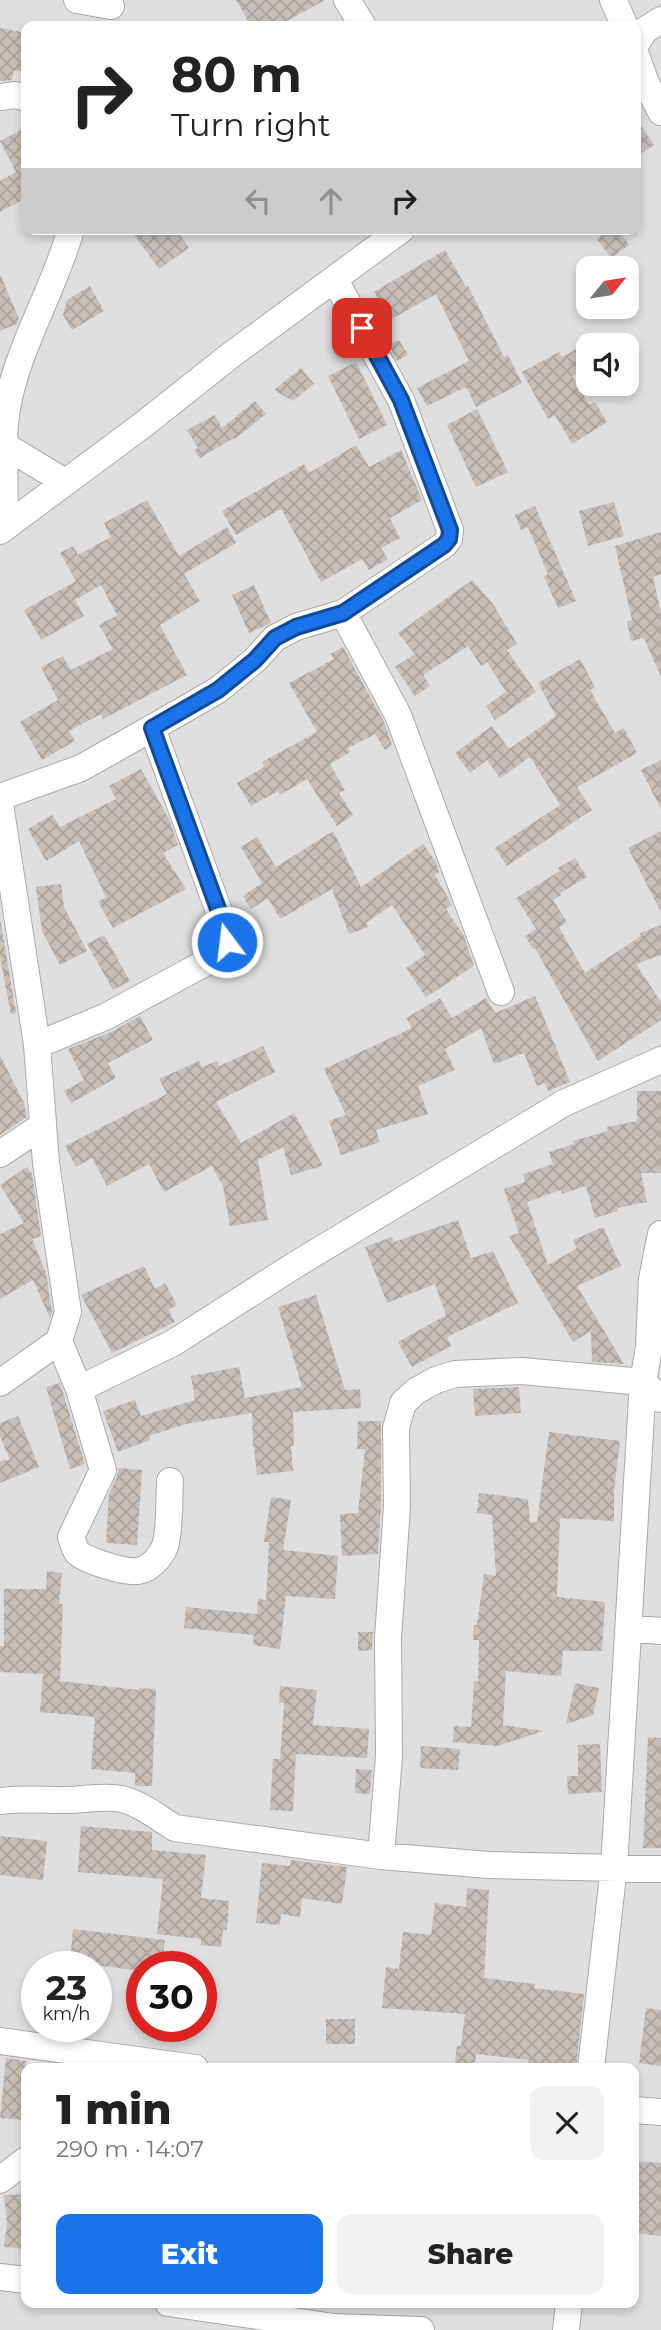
<!DOCTYPE html>
<meta charset="utf-8">
<style>
:root{--surface:#fff;--page:#f2f2f2;--text:#222;--muted:#767676;--accent:#1a73e8}
body{margin:0;font-family:Montserrat,sans-serif;background:var(--page);color:var(--text);height:100vh;display:flex;flex-direction:column;font-size:26px;white-space:nowrap}
*{box-sizing:border-box;margin:0}
p{font-size:23px;color:var(--muted)}
.icon{flex:none;width:38px;height:38px;fill:none;stroke:currentColor;stroke-width:2;stroke-linecap:round;stroke-linejoin:round}
.map{position:relative;flex:1;overflow:hidden}
.side{position:absolute;left:21px;top:2063px;width:618px;height:245px;display:flex;flex-direction:column;background:var(--surface);border-radius:14px;box-shadow:0 4px 10px #0003}
.side>*{flex:none}
.hud{position:absolute;left:21px;top:21px;width:620px;height:214px;border-radius:14px;box-shadow:0 4px 10px #0003;background:#fff;color:var(--text);overflow:hidden}
.needle{width:46px;rotate:60deg}
.buttons{position:absolute;left:576px;top:256px;display:grid;gap:14px}
.buttons a{display:grid;place-items:center;width:63px;height:63px;border-radius:14px;background:var(--surface);box-shadow:0 4px 10px #0003;font-size:35px}
.speed{position:absolute;left:21px;top:1951px;display:flex;gap:14px;font-size:35px;font-weight:700;text-align:center}
.speed>*{display:grid;place-content:center;width:91px;height:91px;border-radius:50%;background:var(--surface);box-shadow:0 4px 10px #0003;line-height:1}
.speed small{font-size:18px;font-weight:400}
.speed .limit{border:10px solid #d22;background:#fff;color:#111}
.pin{position:absolute;display:grid;place-items:center;width:60px;height:60px;color:#fff;margin:-30px;border-radius:14px;box-shadow:0 4px 10px #0006}
.me{position:absolute;width:77px;margin:-38px;rotate:345deg;stroke-linejoin:round;filter:drop-shadow(0 0 5px #0008)}
.turn{display:flex;align-items:center;gap:24px;height:147px;padding:0 35px;font-size:32px}
.turn .icon{width:91px;height:91px;stroke-width:2.5}
.turn b{display:block;font-size:49px;line-height:60px}
.lanes{display:flex;align-items:center;height:66px;padding:0 35px;background:#0003;justify-content:center;gap:35px;direction:ltr}
.lanes .off{opacity:.35}
.round{display:grid;place-items:center;flex:none;width:74px;height:74px;border-radius:14px;background:var(--page)}
.summary{display:flex;align-items:center;justify-content:space-between;height:119px;padding:0 35px}
h1{font-size:42px;font-weight:800;line-height:52px}
.button{display:flex;gap:14px;margin-top:auto;padding:14px 35px}
.button a{flex:1;height:80px;border-radius:14px;background:var(--accent);color:#fff;font-size:28px;font-weight:800;line-height:80px;text-align:center}
.button a+a{background:var(--page);color:var(--text)}
.map>svg:first-child{display:block}
.residential{fill:#e0dfdf;fill-rule:evenodd}
.building{fill:url(#building-cross-hatch)}
.lines{fill:none;stroke-linecap:round;stroke-linejoin:round}
.minor-casing{stroke:#a9a9a9;stroke-width:28}
.minor{stroke:#fff;stroke-width:26}
.route-casing{stroke:#114b97;stroke-width:18}
.route{stroke:#1a73e8;stroke-width:12}
</style>
<div class="map">
<svg width="661" height="2330" viewBox="0 0 661 2330">
<defs>
<pattern id="building-cross-hatch" width="8" height="8" patternUnits="userSpaceOnUse" patternTransform="scale(1.75)"><rect width="8" height="8" fill="#c7bfb8"/><path d="M0 0l8 8M0 8l8-8" fill="none" stroke="#aba49e"/></pattern>
</defs>
<rect width="100%" height="100%" fill="#f2efe9"/>
<!-- residential -->
<path class="residential" d="M0 0H661V2330H0ZM26 26H635V229H26ZM588 268H626V306H588ZM588 345H626V383H588ZM37 1967H96V2026H37ZM142 1967H201V2026H142ZM26 2068H634V2303H26Z"/>
<!-- building -->
<path class="building" d="M236 0H325L278 26H251Z
M0 28 26 33V73L14 70 12 80 0 81Z
M635 116 654 145 635 157Z
M26 127V198L0 212V181L16 172 0 141Z
M130 229H176L189 248 159 269Z
M610 229H618L629 245 611 258 597 239Z
M445 250 466 287 468 286 504 357 508 355 522 383 476 407 466 387 427 406 417 388 469 361 436 294 390 320 374 292Z
M0 274 19 319 17 324 0 331Z
M90 286 104 311 72 330 63 315 67 300Z
M399 340 408 355 397 361 389 345Z
M588 343V367L572 376 589 405 595 402 607 422 572 444 555 415 548 419 522 372 559 352 562 357Z
M356 362 387 425 359 439 328 376Z
M301 368 314 384 293 401 274 390Z
M255 401 266 414 235 439 234 438 200 458 194 451 198 448 187 430 215 415 222 428Z
M477 409 508 472 476 487 447 425Z
M356 445 369 467 401 450 422 500 390 518 400 538 381 548 388 559 369 570 362 559 321 582 282 510H279L236 535 222 511 304 464 309 473Z
M147 500 179 556 227 527 236 543 184 574 200 601 160 625 187 675 103 719 101 714 69 731 75 741 42 760 20 722 58 700 41 667 63 656 71 670 113 649 99 625 117 615 101 585 75 600 84 616 41 640 24 610 76 581 60 553 73 546 78 555 111 537 104 523Z
M614 502 624 536 588 546 579 511Z
M535 506 576 601 558 608 544 577 548 574 528 527 521 530 515 515Z
M661 532V574L653 577 661 613V677L644 638 631 641 627 622 632 620 615 546Z
M472 580 493 604 517 644 507 650 536 692 495 720 486 706 506 692 487 662 481 666 468 646 423 675 430 686 415 696 395 667 415 654 398 633Z
M254 585 271 623 249 633 232 595Z
M343 647 384 722 392 745 385 750 375 734 348 748 350 752 330 764 345 790 339 793 353 815 337 826 307 779 280 795 278 791 251 806 237 783 264 767 262 762 317 732 289 683 334 659 330 654Z
M580 659 595 687 590 690 615 733 624 728 637 753 577 787 592 810 507 866 495 848 560 805 530 757 500 778 487 760 470 773 455 753 492 726 509 749 556 716 538 683Z
M661 760V809L641 770Z
M141 769 169 819 178 845 163 853 186 889 113 928 98 902 106 897 79 841 46 861 28 829 52 815 60 827 116 799 109 786Z
M333 831 361 887 423 844 436 862 439 872 435 875 452 905 446 909 464 936 474 966 426 997 406 968 425 955 392 905 366 923 368 927 349 934 332 889 280 919 268 898 251 909 243 896 262 883 241 847 257 837 276 867Z
M661 831V912L628 848Z
M575 858 587 877 560 893 561 895 553 900 567 922 559 927 585 973 641 936 640 933 661 925V955L636 964 661 1002V1020L598 1061 535 948 533 949 525 936 536 929 516 898 560 871 558 868Z
M61 884 64 907 87 951 60 965 42 931 36 887Z
M0 918 16 1013 11 1014 0 957Z
M104 935 130 981 113 990 87 944Z
M535 996 570 1082 548 1091 545 1083 537 1086 524 1053 494 1064 481 1028 445 1049 455 1070 418 1086 428 1114 376 1130 380 1142 341 1155 329 1121 346 1115 324 1069 412 1028 406 1018 440 998 452 1018 486 998 495 1013Z
M140 1016 153 1040 108 1063 116 1078 71 1103 64 1091 84 1080 68 1049 111 1032Z
M263 1046 275 1072 216 1102 241 1143 294 1113 323 1166 291 1175 283 1147 258 1160 268 1220 230 1226 223 1186 212 1166 164 1192 149 1164 107 1186 92 1158 76 1167 65 1146 167 1094 159 1079 199 1061 202 1067 217 1061 219 1066Z
M0 1055 24 1103 27 1117 0 1135Z
M637 1091H661V1173H641L647 1202 617 1208 618 1211 595 1218 586 1186 562 1194 561 1190 527 1202 548 1265 577 1248 573 1240 603 1227 621 1266 577 1286 624 1364 592 1362 591 1331 573 1342 509 1236 519 1233 504 1189 525 1182 523 1174 553 1164 549 1152 574 1144 573 1141 608 1131 607 1127 637 1121Z
M27 1167 32 1174 41 1236 32 1239 46 1273 52 1311 50 1318 33 1280 0 1299V1234L24 1223 0 1185Z
M458 1220 471 1258 493 1251 518 1303 447 1337 451 1346 412 1367 398 1342 446 1315 435 1284 387 1303 365 1247 392 1237 394 1242Z
M144 1266 155 1289 165 1283 177 1305 168 1310 175 1322 112 1353 81 1295Z
M316 1295 345 1390 360 1389 361 1408 293 1412 294 1446H291L293 1471 257 1475 254 1447H253L252 1413 186 1424 149 1436 150 1440 118 1452 103 1411 135 1400 141 1416 195 1400 191 1376 239 1367 245 1398 302 1387 278 1307Z
M60 1383 85 1464 70 1469 46 1387Z
M519 1387 521 1413 475 1416 473 1389Z
M18 1416 39 1467 0 1483V1461L10 1460 0 1436V1423Z
M358 1421H381V1506L378 1554 342 1556 340 1514 358 1513 365 1449H357Z
M549 1432 620 1441 614 1491V1521L560 1518 557 1597 605 1602 602 1651H563L561 1676 506 1671 503 1725 543 1731 497 1746 453 1742 454 1726 471 1727 474 1681 478 1682 479 1640H473L474 1625H477L484 1574 496 1576 492 1515 477 1513 479 1493 528 1499 530 1522H537Z
M118 1468 142 1470 137 1545 106 1543 109 1494 117 1477Z
M271 1497 291 1500 283 1550 338 1556 335 1599 286 1596 280 1649 253 1645 254 1635 184 1628 186 1607 257 1614 258 1599 266 1600 269 1542H264Z
M47 1571 62 1573 59 1604H63L60 1681 139 1690V1688L156 1689 152 1786H135V1773L91 1769 95 1717 40 1712 43 1674 0 1672V1646H4V1589H46Z
M358 1632H373L372 1650 358 1651Z
M575 1683 599 1688 593 1715 566 1724Z
M280 1686 317 1690 313 1725 369 1729 367 1758 296 1754 293 1811 270 1810 273 1759H280L284 1703H279Z
M648 1737 661 1738V1848H643Z
M600 1744 602 1792 568 1794 567 1776H578V1745Z
M421 1746 460 1749 458 1770 420 1768Z
M356 1769 372 1770 370 1794 355 1793Z
M81 1826 152 1832V1850L206 1855 201 1898 229 1901 227 1930H223L221 1947 201 1945V1939L157 1934 163 1879 78 1872Z
M0 1836 47 1841 43 1880 0 1875Z
M291 1860 347 1867 342 1904 302 1898 300 1917 281 1914 280 1925 256 1923 262 1863 290 1866Z
M467 1888 489 1890 484 1978 535 1984 534 1988 584 1994 576 2068 528 2063 529 2060 476 2054 474 2068H454L457 2046H461L465 2014 382 2008 386 1967 399 1969 403 1932 431 1935 435 1903 466 1907Z
M73 1929 165 1940 162 1967H142V1971L70 1962Z
M646 2008 661 2010V2066L639 2063Z
M326 2019H355V2044H326Z
M6 2058 26 2061V2120L0 2118Z
M634 2161 661 2163V2236L634 2233Z
M26 2194V2249L4 2247 7 2223 4 2195Z"/>
<g class="lines">
<defs>
<path id="minor" d="M77 0 111 6
M347 0 363 26
M613 0 625 26
M635 45 645 30 661 20
M635 52 646 83 661 112
M0 97 16 95 26 98
M4 445 5 527
M65 482 4 445C3 367 51 302 71 229
M0 531 144 424 231 355 402 229
M343 613 398 715 501 992
M0 797 81 768 152 728 218 690 255 660 275 638 296 627 343 613 444 545 449 539 450 530 401 400 335 280
M0 804 37 1045 46 1163 68 1312 59 1341 79 1389 103 1470 71 1537C73 1542 74 1548 77 1552 86 1561 126 1573 138 1571 150 1569 161 1557 165 1546 170 1531 169 1499 170 1481
M37 1045 105 1017 216 957 227 942 225 928 152 728
M0 1154 42 1126
M0 1383 59 1341
M79 1389 173 1343 295 1265 564 1103 661 1060
M629 1628 661 1631
M0 1801C23 1798 44 1800 66 1800 85 1800 103 1795 122 1799 142 1804 158 1818 175 1828L381 1856 489 1865 661 1869
M381 1856 389 1756 388 1638 397 1506 396 1428 403 1403 416 1391 436 1380 455 1374 522 1371 643 1382 661 1399
M0 2041 195 2068
M591 2068 614 1867 643 1382 649 1347 652 1279 661 1234
M634 2110 661 2112
M0 2180 26 2160
M0 2277 26 2280
M168 2303 334 2327 421 2330
M566 2330 569 2303"/>
</defs>
<!-- minor casing -->
<use href="#minor" class="minor-casing"/>
<!-- minor -->
<use href="#minor" class="minor"/>
</g>
<g class="lines">
<defs>
<path id="route" d="M227 942 225 928 152 728 218 690 255 660 275 638 296 627 343 613 444 545 449 539 450 530 401 400 362 328"/>
</defs>
<!-- route casing -->
<use href="#route" class="route-casing"/>
<!-- route -->
<use href="#route" class="route"/>
</g>
</svg>
<div class="buttons">
<a><svg class="needle" viewBox="-14 -14 28 28"><path d="M0-13l5 13h-10z" fill="#e53935"/><path d="M0 13l5-13h-10z" fill="#767676"/></svg></a>
<a><svg class="icon" aria-label="sound" viewBox="0 0 24 24"><path d="M4 9h4l5-4v14l-5-4H4zM17 9q2 3 0 6"/></svg></a>
</div>
<div class="speed"><div>23<small>km/h</small></div><div class="limit">30</div></div>
<div class="pin" style="left:362px;top:328px;background:#d93025"><svg class="icon" aria-label="arrive" viewBox="0 0 24 24"><path d="M6 21V4h12l-3 4 3 4H6"/></svg></div>
<svg class="me" style="left:227px;top:942px" viewBox="-20 -20 40 40"><circle r="17" fill="#1a73e8" stroke="#fff" stroke-width="3"/><path d="M0-11L8 9 0 5-8 9z" fill="#fff"/></svg>
<div class="hud">
<div class="turn"><svg class="icon" aria-label="right" viewBox="0 0 24 24"><path d="M7 20v-9h11M14 6l5 5-5 5"/></svg><div><b>80 m</b>Turn right</div></div>
<div class="lanes"><svg class="icon off" aria-label="left" viewBox="0 0 24 24"><path d="M17 20v-9H6M10 6l-5 5 5 5"/></svg><svg class="icon off" aria-label="ahead" viewBox="0 0 24 24"><path d="M12 20V5M6 11l6-6 6 6"/></svg><svg class="icon" aria-label="right" viewBox="0 0 24 24"><path d="M7 20v-9h11M14 6l5 5-5 5"/></svg></div>
</div>
<section class="side">
<div class="summary"><div><h1>1 min</h1><p>290 m · 14:07</p></div><a class="round"><svg class="icon" aria-label="close" viewBox="0 0 24 24"><path d="M6 6l12 12M18 6L6 18"/></svg></a></div>
<div class="button"><a>Exit</a><a>Share</a></div>
</section>
</div>
